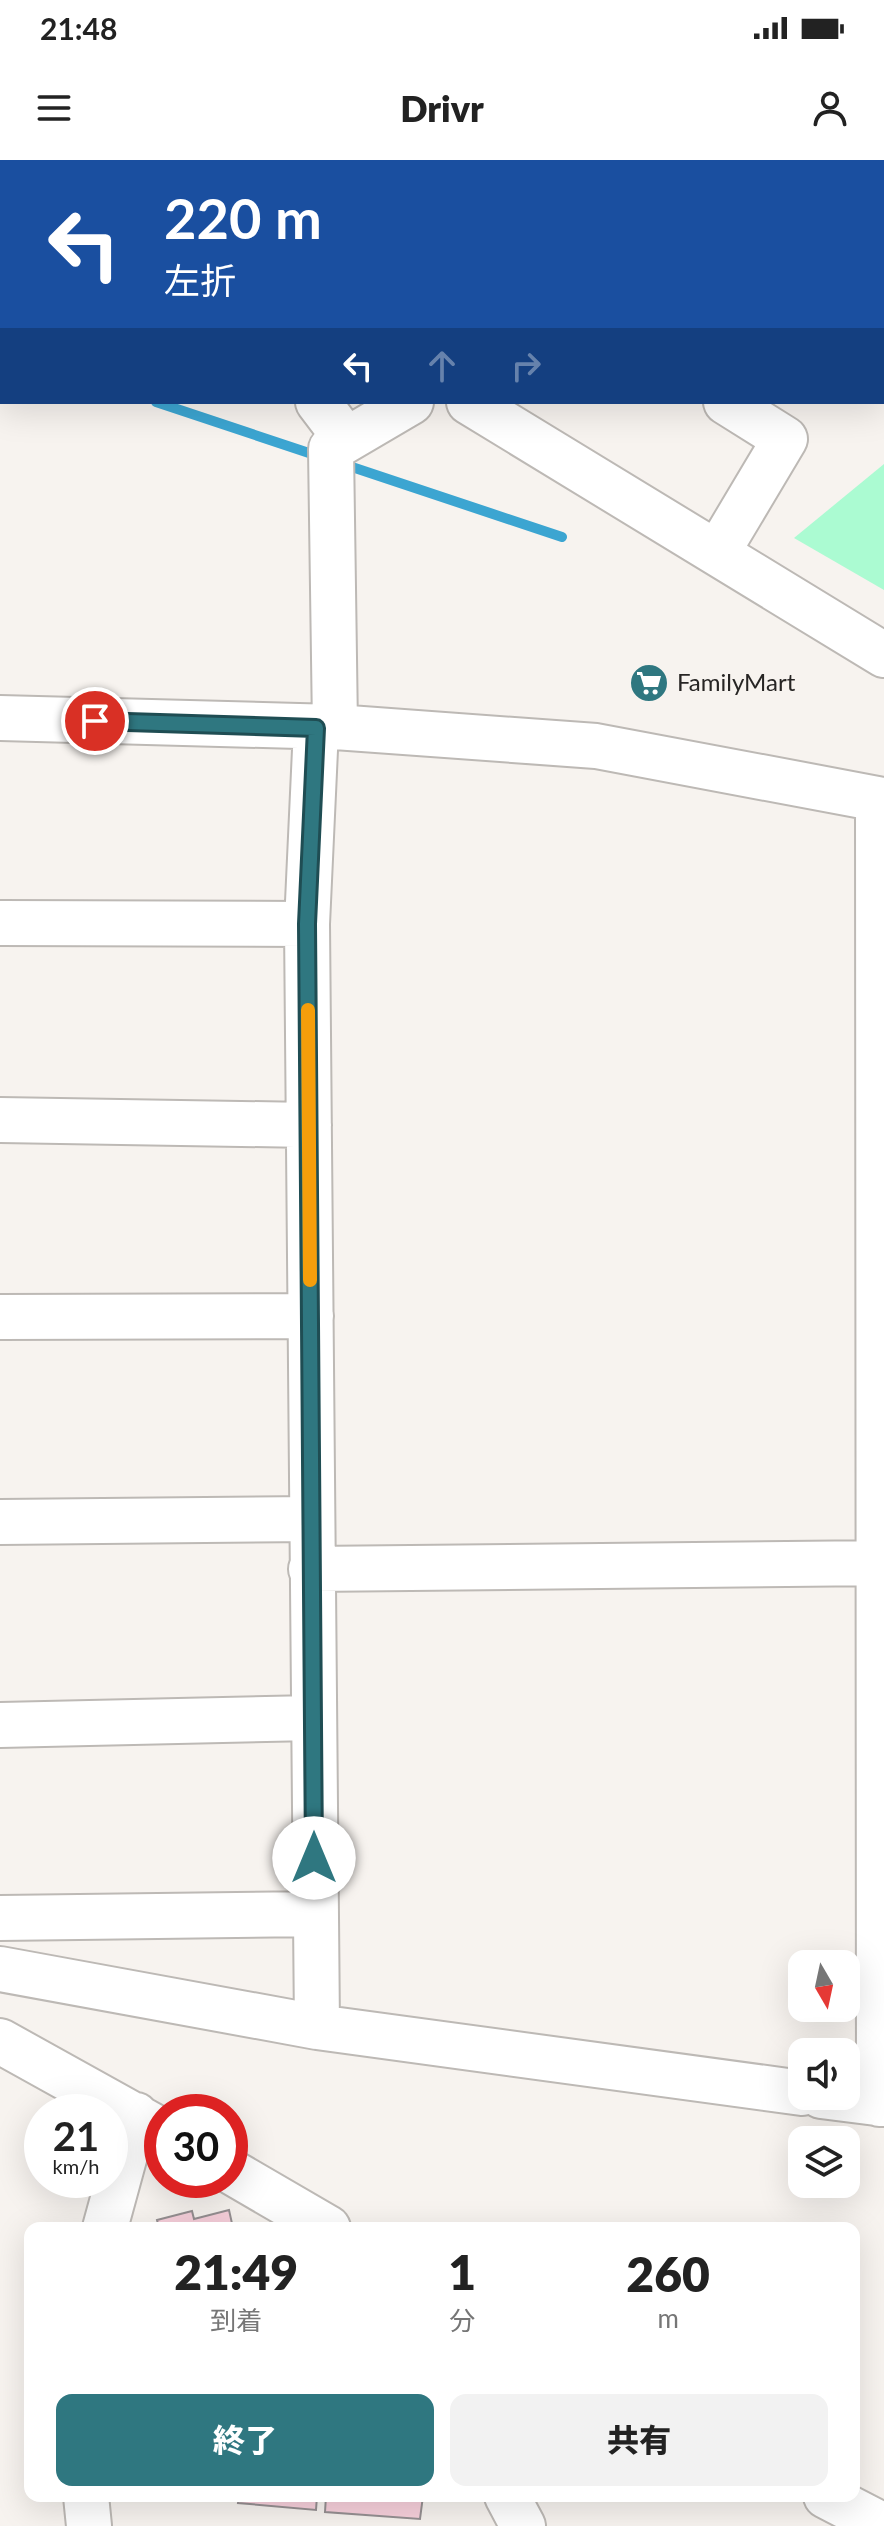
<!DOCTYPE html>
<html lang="ja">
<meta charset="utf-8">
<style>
:root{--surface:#fff;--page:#f2f2f2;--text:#222;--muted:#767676;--accent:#2f7780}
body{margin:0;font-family:Lato,"Noto Sans JP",sans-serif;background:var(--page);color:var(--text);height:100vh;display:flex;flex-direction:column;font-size:30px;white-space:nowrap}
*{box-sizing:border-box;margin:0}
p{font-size:26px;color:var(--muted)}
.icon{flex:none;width:44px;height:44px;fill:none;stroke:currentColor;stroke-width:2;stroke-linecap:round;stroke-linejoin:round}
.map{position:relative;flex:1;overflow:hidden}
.details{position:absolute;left:24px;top:2062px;width:836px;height:280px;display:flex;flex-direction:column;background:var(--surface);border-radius:16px;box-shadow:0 8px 32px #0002}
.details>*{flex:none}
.banner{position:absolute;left:0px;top:0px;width:884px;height:244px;box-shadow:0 8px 32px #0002;background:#1a4fa0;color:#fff;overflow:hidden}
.needle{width:52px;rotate:171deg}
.controls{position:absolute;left:788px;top:1790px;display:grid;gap:16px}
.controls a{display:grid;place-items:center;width:72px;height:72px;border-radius:16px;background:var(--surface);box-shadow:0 8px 32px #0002;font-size:40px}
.speed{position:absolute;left:24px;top:1934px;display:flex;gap:16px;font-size:40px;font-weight:700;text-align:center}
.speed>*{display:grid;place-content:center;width:104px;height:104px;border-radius:50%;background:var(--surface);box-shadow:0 8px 32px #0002;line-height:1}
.speed small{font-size:20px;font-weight:400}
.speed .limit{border:12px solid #d22;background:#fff;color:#111}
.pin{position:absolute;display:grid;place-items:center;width:68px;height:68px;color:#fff;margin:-34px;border:4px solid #fff;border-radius:50%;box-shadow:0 2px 8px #0007}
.me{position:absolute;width:88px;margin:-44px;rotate:0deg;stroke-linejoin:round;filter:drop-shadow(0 0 6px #0008)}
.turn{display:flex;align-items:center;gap:28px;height:168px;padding:0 32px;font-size:36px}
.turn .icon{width:104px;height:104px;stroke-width:2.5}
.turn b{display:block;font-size:56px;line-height:68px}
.lanes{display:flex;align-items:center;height:76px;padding:0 32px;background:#0003;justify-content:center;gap:40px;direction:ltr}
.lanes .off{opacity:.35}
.eta{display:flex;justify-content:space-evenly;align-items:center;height:136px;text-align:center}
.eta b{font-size:48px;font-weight:800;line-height:56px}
.primary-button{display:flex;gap:16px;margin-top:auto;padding:16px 32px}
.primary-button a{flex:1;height:92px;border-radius:16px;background:var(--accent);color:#fff;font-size:32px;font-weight:800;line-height:92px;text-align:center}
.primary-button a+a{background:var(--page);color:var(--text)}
.status{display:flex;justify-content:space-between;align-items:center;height:56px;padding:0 40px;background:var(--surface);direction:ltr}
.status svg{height:22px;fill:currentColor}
header{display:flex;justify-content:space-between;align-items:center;height:104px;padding:0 32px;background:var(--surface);font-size:36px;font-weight:800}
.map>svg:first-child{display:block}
.green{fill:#abfbd2}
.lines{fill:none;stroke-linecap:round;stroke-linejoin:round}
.stream{stroke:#3ca5d1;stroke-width:10}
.building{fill:#f7d0db;stroke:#969092;stroke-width:2}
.minor-casing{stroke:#bdb9b5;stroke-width:48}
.minor{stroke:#fff;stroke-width:44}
.route-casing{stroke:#1f4d53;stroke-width:20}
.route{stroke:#2f7780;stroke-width:14}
.slow{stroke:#f59e0b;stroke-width:14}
.labels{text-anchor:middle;stroke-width:6;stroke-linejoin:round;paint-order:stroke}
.poi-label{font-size:24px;fill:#272524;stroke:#f7f3ef;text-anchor:start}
</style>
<div class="status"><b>21:48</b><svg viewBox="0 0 49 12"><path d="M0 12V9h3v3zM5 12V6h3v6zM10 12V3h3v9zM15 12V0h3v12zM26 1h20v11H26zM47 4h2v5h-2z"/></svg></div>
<header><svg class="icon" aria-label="menu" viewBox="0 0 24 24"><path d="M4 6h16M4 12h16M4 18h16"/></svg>Drivr<svg class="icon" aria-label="person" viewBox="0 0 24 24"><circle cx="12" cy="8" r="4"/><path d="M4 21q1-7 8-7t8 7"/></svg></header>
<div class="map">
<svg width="884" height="2366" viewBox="0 0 884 2366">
<rect width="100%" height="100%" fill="#f7f3ef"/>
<!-- green -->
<path class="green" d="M884 304V430L794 378Z"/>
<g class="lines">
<!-- stream -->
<path class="stream" d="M0 211H2
M156 242 321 297
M340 303 562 377"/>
</g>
<!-- building -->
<path class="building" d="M229 2050 233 2068H159L157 2060 192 2051 194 2059Z
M239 2336H317L316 2350 238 2343Z
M326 2336H423L420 2359 325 2352Z"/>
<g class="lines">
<defs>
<path id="minor" d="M84 0 87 2
M568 0 571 2
M659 0 663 2
M606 2 607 0
M318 242 346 279
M469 242 884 495
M717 393 785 279 726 242
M0 558 335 567 596 586 878 639 879 1944
M335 567 331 289 411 242
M316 568 307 764 317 1867
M0 763 307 764
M0 960 309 965
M0 1157 311 1156
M0 1362 312 1359
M311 1409 884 1403
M0 1565 313 1558
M0 1758 314 1754
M0 1809 317 1867 802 1933
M0 1881 162 1971
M821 1936 884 1944
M230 2011 328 2068
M105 2068 136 1955
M86 2336 89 2366
M507 2336 523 2366
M826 2336 884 2366"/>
</defs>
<!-- minor casing -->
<use href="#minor" class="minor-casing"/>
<!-- minor -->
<use href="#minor" class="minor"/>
</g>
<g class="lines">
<defs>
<path id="route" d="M95 561 316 568 307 764 314 1698"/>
</defs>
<!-- route casing -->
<use href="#route" class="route-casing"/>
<!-- route -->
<use href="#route" class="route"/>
<!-- slow -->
<path class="slow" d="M308 850 310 1120"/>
</g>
<!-- icons -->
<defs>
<symbol id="supermarket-disc" viewBox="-11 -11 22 22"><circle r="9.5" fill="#2f7780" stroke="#f7f3ef"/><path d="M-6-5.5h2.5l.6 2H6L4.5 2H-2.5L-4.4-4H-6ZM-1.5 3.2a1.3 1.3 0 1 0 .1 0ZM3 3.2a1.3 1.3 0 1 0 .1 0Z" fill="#fff"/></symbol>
</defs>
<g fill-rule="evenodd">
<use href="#supermarket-disc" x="627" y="501" width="44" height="44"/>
</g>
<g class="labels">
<!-- poi labels -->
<g class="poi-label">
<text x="677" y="531">FamilyMart</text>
</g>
</g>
</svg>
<div class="controls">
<a><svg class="needle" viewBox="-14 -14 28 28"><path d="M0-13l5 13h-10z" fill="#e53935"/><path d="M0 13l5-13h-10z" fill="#767676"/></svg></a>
<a><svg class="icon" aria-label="sound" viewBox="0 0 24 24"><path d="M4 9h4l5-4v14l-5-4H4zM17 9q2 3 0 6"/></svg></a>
<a><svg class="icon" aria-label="layers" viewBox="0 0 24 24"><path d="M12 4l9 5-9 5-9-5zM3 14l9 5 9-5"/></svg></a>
</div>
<div class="speed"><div>21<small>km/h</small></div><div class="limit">30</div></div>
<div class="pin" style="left:95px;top:561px;background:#d93025"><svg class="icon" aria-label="arrive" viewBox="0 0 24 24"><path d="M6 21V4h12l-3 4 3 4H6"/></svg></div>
<svg class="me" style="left:314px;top:1698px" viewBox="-20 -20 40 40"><circle r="19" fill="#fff"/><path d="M0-13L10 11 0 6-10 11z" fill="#2f7780"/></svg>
<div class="banner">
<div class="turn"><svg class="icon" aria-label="left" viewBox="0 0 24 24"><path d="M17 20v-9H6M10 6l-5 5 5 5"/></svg><div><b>220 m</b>左折</div></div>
<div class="lanes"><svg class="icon" aria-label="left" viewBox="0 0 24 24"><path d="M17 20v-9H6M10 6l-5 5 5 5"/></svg><svg class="icon off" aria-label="ahead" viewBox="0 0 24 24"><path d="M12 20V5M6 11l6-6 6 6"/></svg><svg class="icon off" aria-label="right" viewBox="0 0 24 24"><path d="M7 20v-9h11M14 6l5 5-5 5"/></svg></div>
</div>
<section class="details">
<div class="eta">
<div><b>21:49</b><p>到着</p></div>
<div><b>1</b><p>分</p></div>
<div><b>260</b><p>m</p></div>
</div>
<div class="primary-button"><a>終了</a><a>共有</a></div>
</section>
</div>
